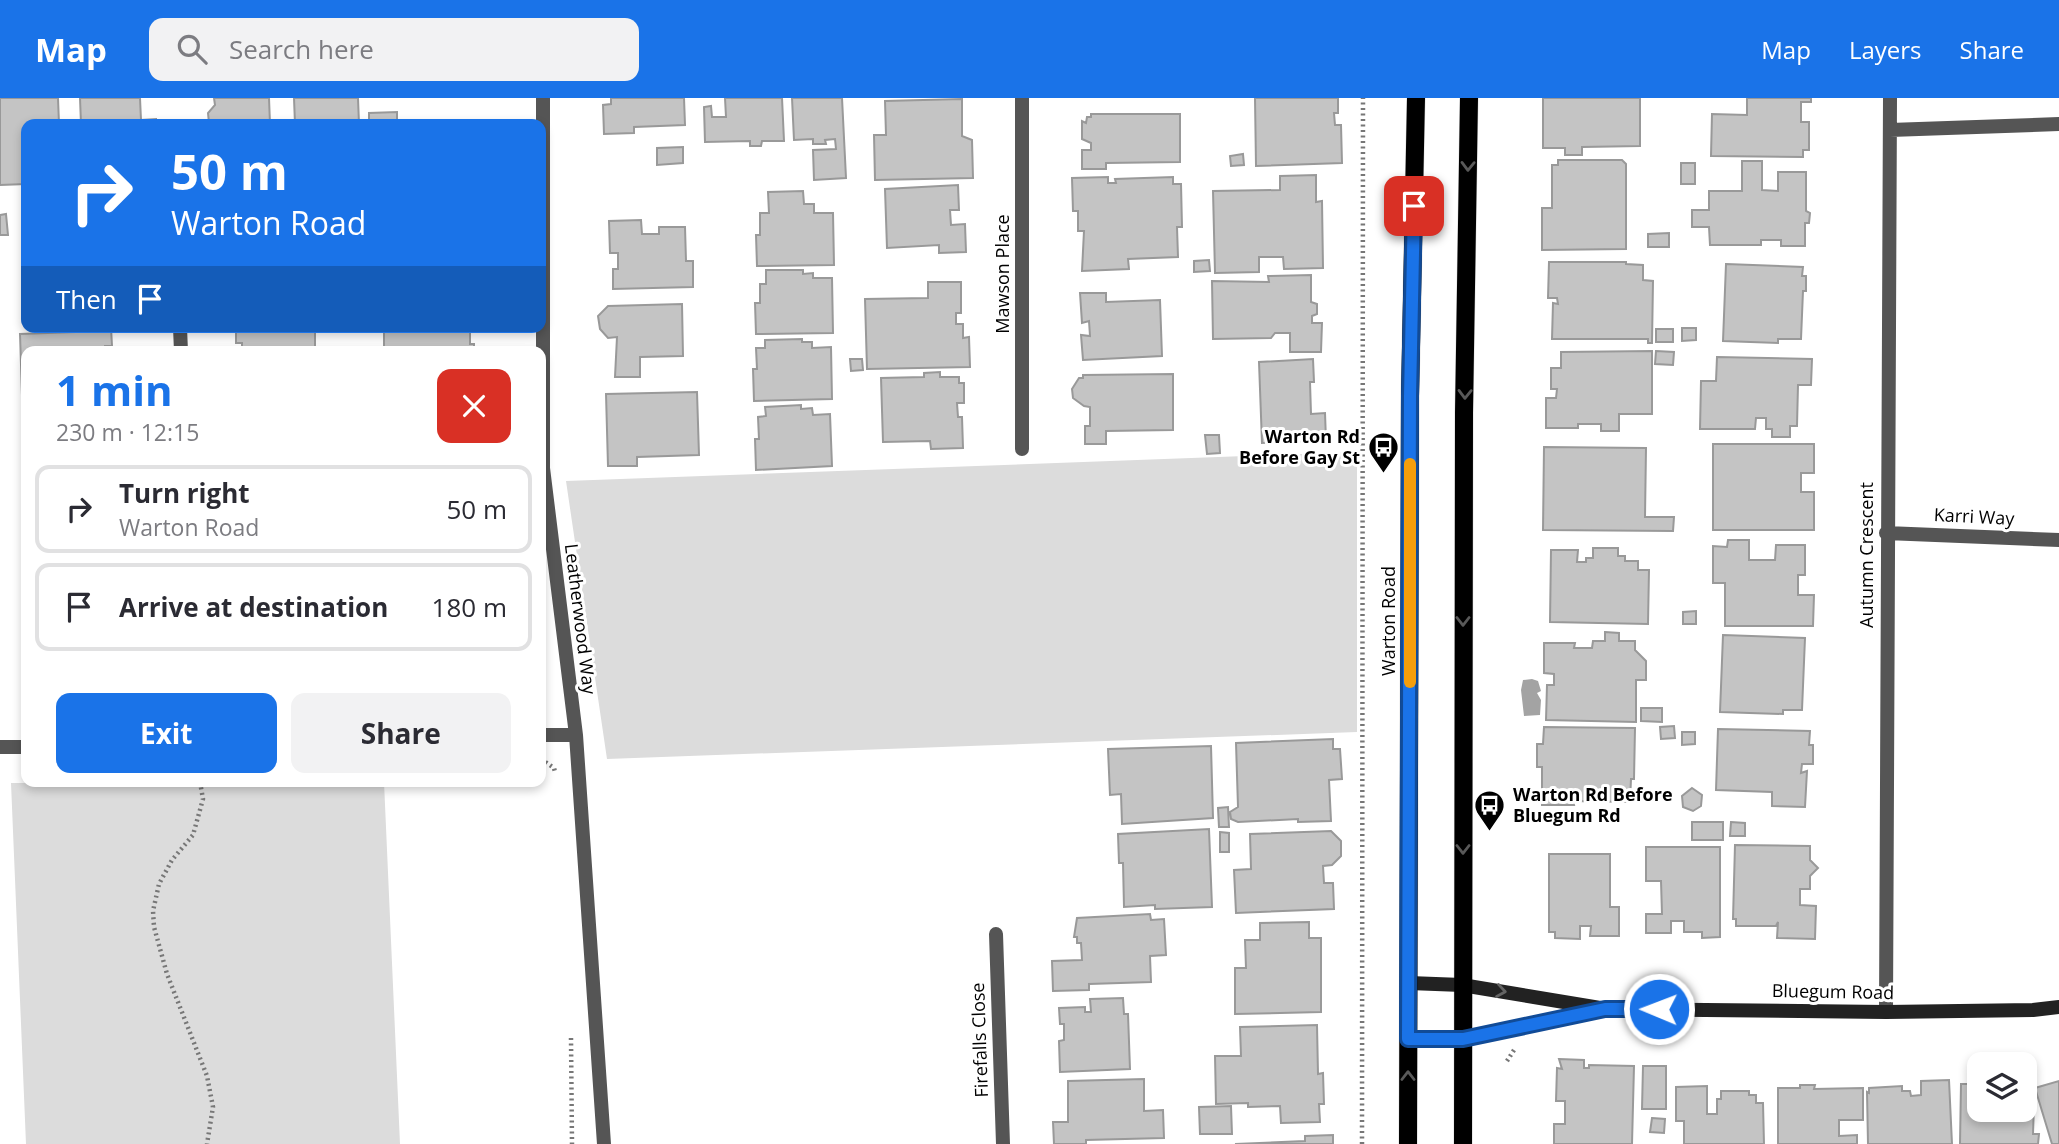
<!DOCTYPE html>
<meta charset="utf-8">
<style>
:root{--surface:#fff;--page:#f2f2f3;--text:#2b2b33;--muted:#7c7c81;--line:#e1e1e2;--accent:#1a73e8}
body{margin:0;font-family:"Open Sans",sans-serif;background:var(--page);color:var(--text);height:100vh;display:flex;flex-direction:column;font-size:26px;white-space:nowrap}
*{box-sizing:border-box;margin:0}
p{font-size:23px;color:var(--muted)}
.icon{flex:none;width:38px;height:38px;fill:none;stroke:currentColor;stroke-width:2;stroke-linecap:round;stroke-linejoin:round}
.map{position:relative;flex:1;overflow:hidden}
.side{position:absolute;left:21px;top:248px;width:525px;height:441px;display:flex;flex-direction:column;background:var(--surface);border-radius:14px;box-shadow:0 4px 10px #0003}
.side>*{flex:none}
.banner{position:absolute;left:21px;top:21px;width:525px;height:214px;border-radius:14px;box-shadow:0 4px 10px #0003;background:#1a73e8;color:#fff;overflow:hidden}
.buttons{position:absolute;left:1967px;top:954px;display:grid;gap:14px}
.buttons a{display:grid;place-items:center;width:70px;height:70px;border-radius:14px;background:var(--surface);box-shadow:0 4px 10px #0003;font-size:35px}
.pin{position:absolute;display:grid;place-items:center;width:60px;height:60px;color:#fff;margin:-30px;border-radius:14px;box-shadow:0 4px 10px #0006}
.me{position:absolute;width:77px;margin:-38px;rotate:271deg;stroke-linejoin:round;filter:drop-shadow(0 0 5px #0008)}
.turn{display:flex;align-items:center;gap:24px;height:147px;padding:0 35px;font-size:32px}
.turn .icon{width:91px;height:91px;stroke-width:2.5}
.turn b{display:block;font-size:49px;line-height:60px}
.then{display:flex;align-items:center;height:66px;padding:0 35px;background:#0003;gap:14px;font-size:26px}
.round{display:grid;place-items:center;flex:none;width:74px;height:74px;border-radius:14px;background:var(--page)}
.headline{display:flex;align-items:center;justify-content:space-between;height:119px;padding:0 35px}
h1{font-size:42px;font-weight:700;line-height:52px;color:var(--accent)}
.cta{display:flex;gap:14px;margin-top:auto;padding:14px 35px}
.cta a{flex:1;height:80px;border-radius:14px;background:var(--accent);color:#fff;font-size:28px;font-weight:700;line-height:80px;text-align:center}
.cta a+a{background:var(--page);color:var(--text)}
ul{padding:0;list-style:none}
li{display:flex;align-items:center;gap:21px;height:88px;margin:0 14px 10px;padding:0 21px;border:4px solid var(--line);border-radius:14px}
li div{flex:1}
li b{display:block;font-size:26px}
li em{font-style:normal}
header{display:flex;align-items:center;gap:42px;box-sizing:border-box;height:98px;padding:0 35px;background:var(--accent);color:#fff}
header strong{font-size:33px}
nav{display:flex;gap:38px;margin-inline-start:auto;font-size:24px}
.search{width:490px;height:63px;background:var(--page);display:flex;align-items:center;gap:18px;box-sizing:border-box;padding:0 24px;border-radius:14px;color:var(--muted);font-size:26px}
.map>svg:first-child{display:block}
.green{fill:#dcdcdc}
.water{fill:#a3a3a3}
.building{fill:#c4c4c4;stroke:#999;stroke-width:2}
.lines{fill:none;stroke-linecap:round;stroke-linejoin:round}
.primary-casing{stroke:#dbdbdb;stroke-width:19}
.path{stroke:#777;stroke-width:4.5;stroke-dasharray:2 3.5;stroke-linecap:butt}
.street{stroke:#555;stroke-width:14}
.secondary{stroke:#222;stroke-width:14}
.primary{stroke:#000;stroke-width:18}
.oneway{stroke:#595959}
.oneway2{stroke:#646464}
.route-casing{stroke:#114b97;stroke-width:18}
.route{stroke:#1a73e8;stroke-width:12}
.slow{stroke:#f59e0b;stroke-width:12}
.labels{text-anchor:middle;stroke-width:6;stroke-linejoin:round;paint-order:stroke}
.street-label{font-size:18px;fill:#000;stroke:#fff}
.poi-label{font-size:18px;font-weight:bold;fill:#000;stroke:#fff;text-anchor:end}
</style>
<header>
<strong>Map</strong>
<div class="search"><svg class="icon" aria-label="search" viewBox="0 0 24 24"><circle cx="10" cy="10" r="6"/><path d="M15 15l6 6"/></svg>Search here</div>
<nav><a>Map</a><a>Layers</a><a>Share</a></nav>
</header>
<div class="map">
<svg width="2059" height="1046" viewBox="0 0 2059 1046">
<rect width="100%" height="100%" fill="#fff"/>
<!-- green -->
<path class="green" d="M1357 354V634L607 661 566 383Z
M384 684 400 1046H26L11 685Z"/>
<!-- water -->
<path class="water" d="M1532 581 1538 583 1541 593 1537 595 1541 602 1540 617 1524 618 1521 592 1523 582Z"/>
<!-- building -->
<path class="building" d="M0 0H58L59 26H26V86L0 87Z
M80 0H140L141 22 156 21V26H81Z
M214 0H269L270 26H197L209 25 208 15 215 7Z
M294 0H358L359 26H295Z
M611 0H684L685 27 634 29V35L604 36 603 7 611 6Z
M725 0H782L784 43H762L761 48H750V43L705 44 704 9 711 8 712 19H726Z
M792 0H842L846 80 814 82 813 52 836 51 835 41 825 42 826 46H813V41L794 42Z
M1255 0H1338V15H1334L1335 27H1341L1342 65 1256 68Z
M1543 0H1640V48L1582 49V57H1565V50H1543Z
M1747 0H1811V4H1801V24H1809V52H1803V59L1711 58 1712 16 1747 17Z
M962 1V38L972 42 973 80 875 82 874 37H886L885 3Z
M397 14V26H369V15Z
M1091 16H1180V64L1106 65V71H1082V52H1091V45L1082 41V23L1086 25 1087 19H1091Z
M683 49V65L657 67V50Z
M1243 56 1244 67 1231 68 1230 58Z
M1558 62H1622L1626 66V151L1542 152V110H1552V67H1558Z
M1742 63H1762V92L1778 93V74H1806V113L1810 115 1809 125H1805V148H1781V142H1761V147H1710L1709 129H1692V112H1709V93H1742Z
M1681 65H1695V86H1681Z
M1316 77V104L1322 103 1323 170 1284 171 1283 159H1259V174L1215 175 1213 93 1280 92V78Z
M1108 79V85H1116L1115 81 1173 79V86H1181L1182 129H1177L1178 159 1128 161 1129 171 1082 173 1084 133H1078V113H1073L1072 80Z
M958 87 959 112H950L951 127 965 126 966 154 939 155V147L887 150 885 91Z
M803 93 804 106H814V115H833L834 167 757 168 756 137H760V115H769L768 94Z
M6 116 8 137H0V117Z
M641 122 642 136H659V129H685L686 163H693V189L613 191V171H618V155H610L609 123Z
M1669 135V149H1648V136Z
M1209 162 1210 173 1194 174V163Z
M1549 164H1626V166L1643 167V182L1653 183 1652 245H1648V241H1552L1553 205 1558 206 1557 200H1548Z
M1726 166 1803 169 1802 178H1806V193H1803L1801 241H1778V245L1723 243Z
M766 172H803V176L813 175V180H832L833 235 756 236 755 205H760V186H766Z
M1311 177V204L1317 206V216L1312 218V225H1322L1321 254H1290V235H1275L1271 240 1213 241 1212 183 1269 184 1268 178Z
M928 184H961V215H956V226H963V240L969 239 970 269 867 271 865 201 928 200Z
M1080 195H1106V204L1160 202 1162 258 1083 262 1081 237 1090 238 1089 223 1082 225Z
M682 206 683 258 640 259V279H615L617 239 608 240 600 231 598 218 608 208Z
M74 229H111L112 248H105V254H26V297H22L20 236 74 234Z
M236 229H325V232L315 233V254H242V245H236Z
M384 229H482V233L470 232V246H474V254H384Z
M1682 230H1696V242L1682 243Z
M1656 231H1673V244H1656Z
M802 241V244H812V250L831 249 832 301 754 303 753 271H757L756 250H765V242Z
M1652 253V316H1619V333H1601V326H1578V330H1546V300H1556L1557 291H1551V270H1561V254Z
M1656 253 1674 254 1673 267 1655 266Z
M1717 259 1812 261 1811 287H1798L1797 328H1790V339H1772V331H1766V320H1756L1755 331H1700L1701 283H1716Z
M850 261H862L863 272 851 273Z
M1313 261 1314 284H1310L1311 316 1325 315 1326 342 1262 345 1259 264Z
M940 274V279H959V285H964V305H957L958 319H962L963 350 931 351 930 343 883 344 881 280 924 279V275Z
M1173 276V332L1106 333V346H1085V328H1090V309L1084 308 1073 300 1072 291 1079 280H1083V277Z
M697 294 699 357 637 359V368H608L606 296Z
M801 307V311L812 310 813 317 830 316 832 368 756 372 755 341H759L758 319 766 318 765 309Z
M1205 337H1219L1220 355 1207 356Z
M1713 346H1814V375H1801V394H1814V432H1713Z
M1544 349 1646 350 1645 419H1674L1673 433 1543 432Z
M1728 442H1749V462H1775L1776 447H1805V477H1798V497H1814L1813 528H1725V485H1713V448L1727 449Z
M1593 450H1618V458H1625V463H1638V472H1649L1648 526 1550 524 1551 452H1578L1577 464H1586V460H1593Z
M1696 513V526H1683V514Z
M1605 534 1619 535V543H1635V552L1646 563V582H1636V624L1546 622 1547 587H1554V576L1544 575V545H1575L1574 550H1592L1593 543H1605Z
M1723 537 1805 540 1802 612H1783V616L1720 614Z
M1641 610H1662V624L1641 623Z
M1674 628 1675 640 1661 641 1660 629Z
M1544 629 1635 630 1634 681H1631L1630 704 1573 703 1574 707H1542V669H1537V646H1543Z
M1718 631 1810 633 1809 647H1813V666H1802L1801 675 1807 673 1805 709 1772 708V694L1716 692Z
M1682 634H1695V646L1682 647Z
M1333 641V651H1340L1342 681 1329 682 1331 723 1298 724V721L1238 724 1231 721 1230 714 1238 709 1236 645Z
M1211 648 1213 720 1122 726 1121 696 1110 697 1108 651Z
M1692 690 1702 697 1701 708 1693 713 1683 709 1682 698Z
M1228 709 1229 729H1219L1218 710Z
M1692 724H1723V742H1692Z
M1731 724 1745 725V738H1730Z
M1209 731 1212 809 1155 811V807L1124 809 1123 765H1119L1118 736Z
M1331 733 1341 743V758L1332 767 1323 768 1324 785H1333L1334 811 1236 815 1234 772 1251 771 1250 736Z
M1220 734 1229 735V754H1220Z
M1735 747 1810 748V762L1818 770 1810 778V791H1800V807L1816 808 1815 841 1777 840 1778 824 1776 828H1736V821H1733Z
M1646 749H1720V839L1702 840V834H1684V823H1671V835H1646V816H1662L1661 783H1646Z
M1549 756H1610V809H1619V838H1590L1591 828H1580V841L1555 840V834H1549Z
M1150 816 1151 822 1164 821 1166 857 1150 858 1151 884 1089 886V892L1053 893 1052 863 1082 862 1081 845H1077V839H1074L1077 820Z
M1309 824V840H1321V914L1235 916V870H1246L1245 842H1260V825Z
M1123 900 1124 916H1128L1130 971 1060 974 1059 943 1064 942V926H1060L1059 910 1085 909V914H1091L1090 901Z
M1317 927 1318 976 1323 975 1324 1006H1319L1320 1024 1281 1025 1280 1008 1248 1009V1005L1216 1006 1215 958H1241L1240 929Z
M1559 961 1584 962V970H1589V967L1634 968 1632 1046H1554V1026H1565V1003H1556L1557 970 1562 971Z
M1643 968H1666V1011H1642Z
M1144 981V1013L1163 1012 1164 1040 1086 1042V1046H1054L1053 1024H1068V983Z
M1949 982 1952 1046H1868L1867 994 1869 995V990L1902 988V993H1910L1911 998 1921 997V983Z
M2025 982H2029L2028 1007H2034L2033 1036H2039L2038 1046H1960L1961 986H1979V1012H2025Z
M2059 983V1046H2052L2035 990Z
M1800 987H1815L1814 991 1863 990V1022H1839V1038L1857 1037V1046H1778V990H1800Z
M1707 988V1016H1717V1001H1721V993H1749V997H1756V1005H1763L1764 1046H1684V1023H1676V989Z
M1231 1008 1232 1036H1200L1199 1009Z
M1652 1020 1665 1021 1664 1035 1650 1034Z
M1333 1037V1046H1235L1305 1043V1038Z"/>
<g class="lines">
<defs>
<path id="primary" d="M1408 1046 1410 298 1416 0
M1463 1046 1464 315 1469 0"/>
</defs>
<!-- primary casing -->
<use href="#primary" class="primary-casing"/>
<!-- path -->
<path class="path" d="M541 587 543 572
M541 661 554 670 555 674
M200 684 203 701 193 737 172 762 159 786 153 813 154 829 167 876 207 978 213 1009 207 1046
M571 940 572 1046
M1507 963 1514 952
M1362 1046 1363 0"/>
<!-- street -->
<path class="street" d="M543 0V370L576 637 604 1046
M1022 0V351
M1890 32 2059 26
M180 229 181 254
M1886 435 2059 442
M541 637H576
M0 649H26
M996 836 1003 1046
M1886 914 1890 0"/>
<!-- secondary -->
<path class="secondary" d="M1409 885 1462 887 1606 911 1886 914 2033 912 2059 909
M1408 941H1463L1597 912"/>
<!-- primary -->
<use href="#primary" class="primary"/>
</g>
<!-- one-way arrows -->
<defs><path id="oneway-chevron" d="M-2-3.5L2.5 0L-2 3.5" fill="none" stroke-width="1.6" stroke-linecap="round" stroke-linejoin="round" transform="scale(1.75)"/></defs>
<g class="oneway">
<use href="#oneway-chevron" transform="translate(1468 68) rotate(91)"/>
<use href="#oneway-chevron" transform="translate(1465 296) rotate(91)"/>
<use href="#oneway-chevron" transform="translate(1463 523) rotate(90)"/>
<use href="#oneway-chevron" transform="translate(1463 751) rotate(90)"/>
<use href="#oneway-chevron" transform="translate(1408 978) rotate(-90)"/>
</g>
<use class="oneway2" href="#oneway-chevron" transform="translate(1501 893) rotate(9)"/>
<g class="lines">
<defs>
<path id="route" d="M1414 108 1410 298 1408 941H1463L1605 911H1659"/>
</defs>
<!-- route casing -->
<use href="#route" class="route-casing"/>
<!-- route -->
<use href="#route" class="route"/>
<!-- slow -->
<path class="slow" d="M1410 584V366"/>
</g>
<!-- icons -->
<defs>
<symbol id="bus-pin" viewBox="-11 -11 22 30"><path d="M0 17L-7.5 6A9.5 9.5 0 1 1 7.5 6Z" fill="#000" stroke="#fff"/><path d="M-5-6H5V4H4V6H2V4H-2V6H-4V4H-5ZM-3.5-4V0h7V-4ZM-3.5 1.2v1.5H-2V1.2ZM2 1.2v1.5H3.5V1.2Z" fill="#fff"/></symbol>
</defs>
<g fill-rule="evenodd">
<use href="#bus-pin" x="1366" y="332" width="35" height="47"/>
<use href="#bus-pin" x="1472" y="690" width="35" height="47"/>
</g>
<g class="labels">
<!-- street labels -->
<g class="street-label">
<text transform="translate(1003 176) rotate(-90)" y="6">Mawson Place</text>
<text transform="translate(1974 419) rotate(3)" y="6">Karri Way</text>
<text transform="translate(1867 457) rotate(-90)" y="6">Autumn Crescent</text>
<text transform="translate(580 521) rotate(83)" y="6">Leatherwood Way</text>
<text transform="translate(1389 523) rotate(-90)" y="6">Warton Road</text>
<text transform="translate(1833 894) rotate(1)" y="6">Bluegum Road</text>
<text transform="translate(980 942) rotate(-92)" y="6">Firefalls Close</text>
</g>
<!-- poi labels -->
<g class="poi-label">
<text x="1360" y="345">Warton Rd<tspan x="1360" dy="21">Before Gay St</tspan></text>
<text x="1513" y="703" text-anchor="start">Warton Rd Before<tspan x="1513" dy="21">Bluegum Rd</tspan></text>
</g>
</g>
</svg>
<div class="buttons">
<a><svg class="icon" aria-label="layers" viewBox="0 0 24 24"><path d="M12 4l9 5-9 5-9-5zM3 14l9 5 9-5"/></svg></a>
</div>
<div class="pin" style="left:1414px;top:108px;background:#d93025"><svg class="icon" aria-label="arrive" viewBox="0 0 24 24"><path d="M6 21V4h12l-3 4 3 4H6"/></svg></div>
<svg class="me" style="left:1659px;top:911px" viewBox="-20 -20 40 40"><circle r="17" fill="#1a73e8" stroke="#fff" stroke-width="3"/><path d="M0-11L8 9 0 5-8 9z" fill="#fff"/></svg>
<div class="banner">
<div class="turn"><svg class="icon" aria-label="right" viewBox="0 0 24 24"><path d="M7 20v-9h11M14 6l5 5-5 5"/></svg><div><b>50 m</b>Warton Road</div></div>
<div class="then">Then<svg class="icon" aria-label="arrive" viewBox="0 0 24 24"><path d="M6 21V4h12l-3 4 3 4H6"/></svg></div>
</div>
<section class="side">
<div class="headline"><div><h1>1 min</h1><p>230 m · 12:15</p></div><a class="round" style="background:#d93025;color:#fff"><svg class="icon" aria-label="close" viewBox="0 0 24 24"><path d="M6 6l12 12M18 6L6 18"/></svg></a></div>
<ul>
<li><svg class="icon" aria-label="right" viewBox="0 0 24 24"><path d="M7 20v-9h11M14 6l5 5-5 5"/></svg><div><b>Turn right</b><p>Warton Road</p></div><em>50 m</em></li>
<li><svg class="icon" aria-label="arrive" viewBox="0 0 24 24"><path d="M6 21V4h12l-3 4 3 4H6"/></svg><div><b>Arrive at destination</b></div><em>180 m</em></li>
</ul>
<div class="cta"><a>Exit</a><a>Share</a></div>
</section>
</div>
